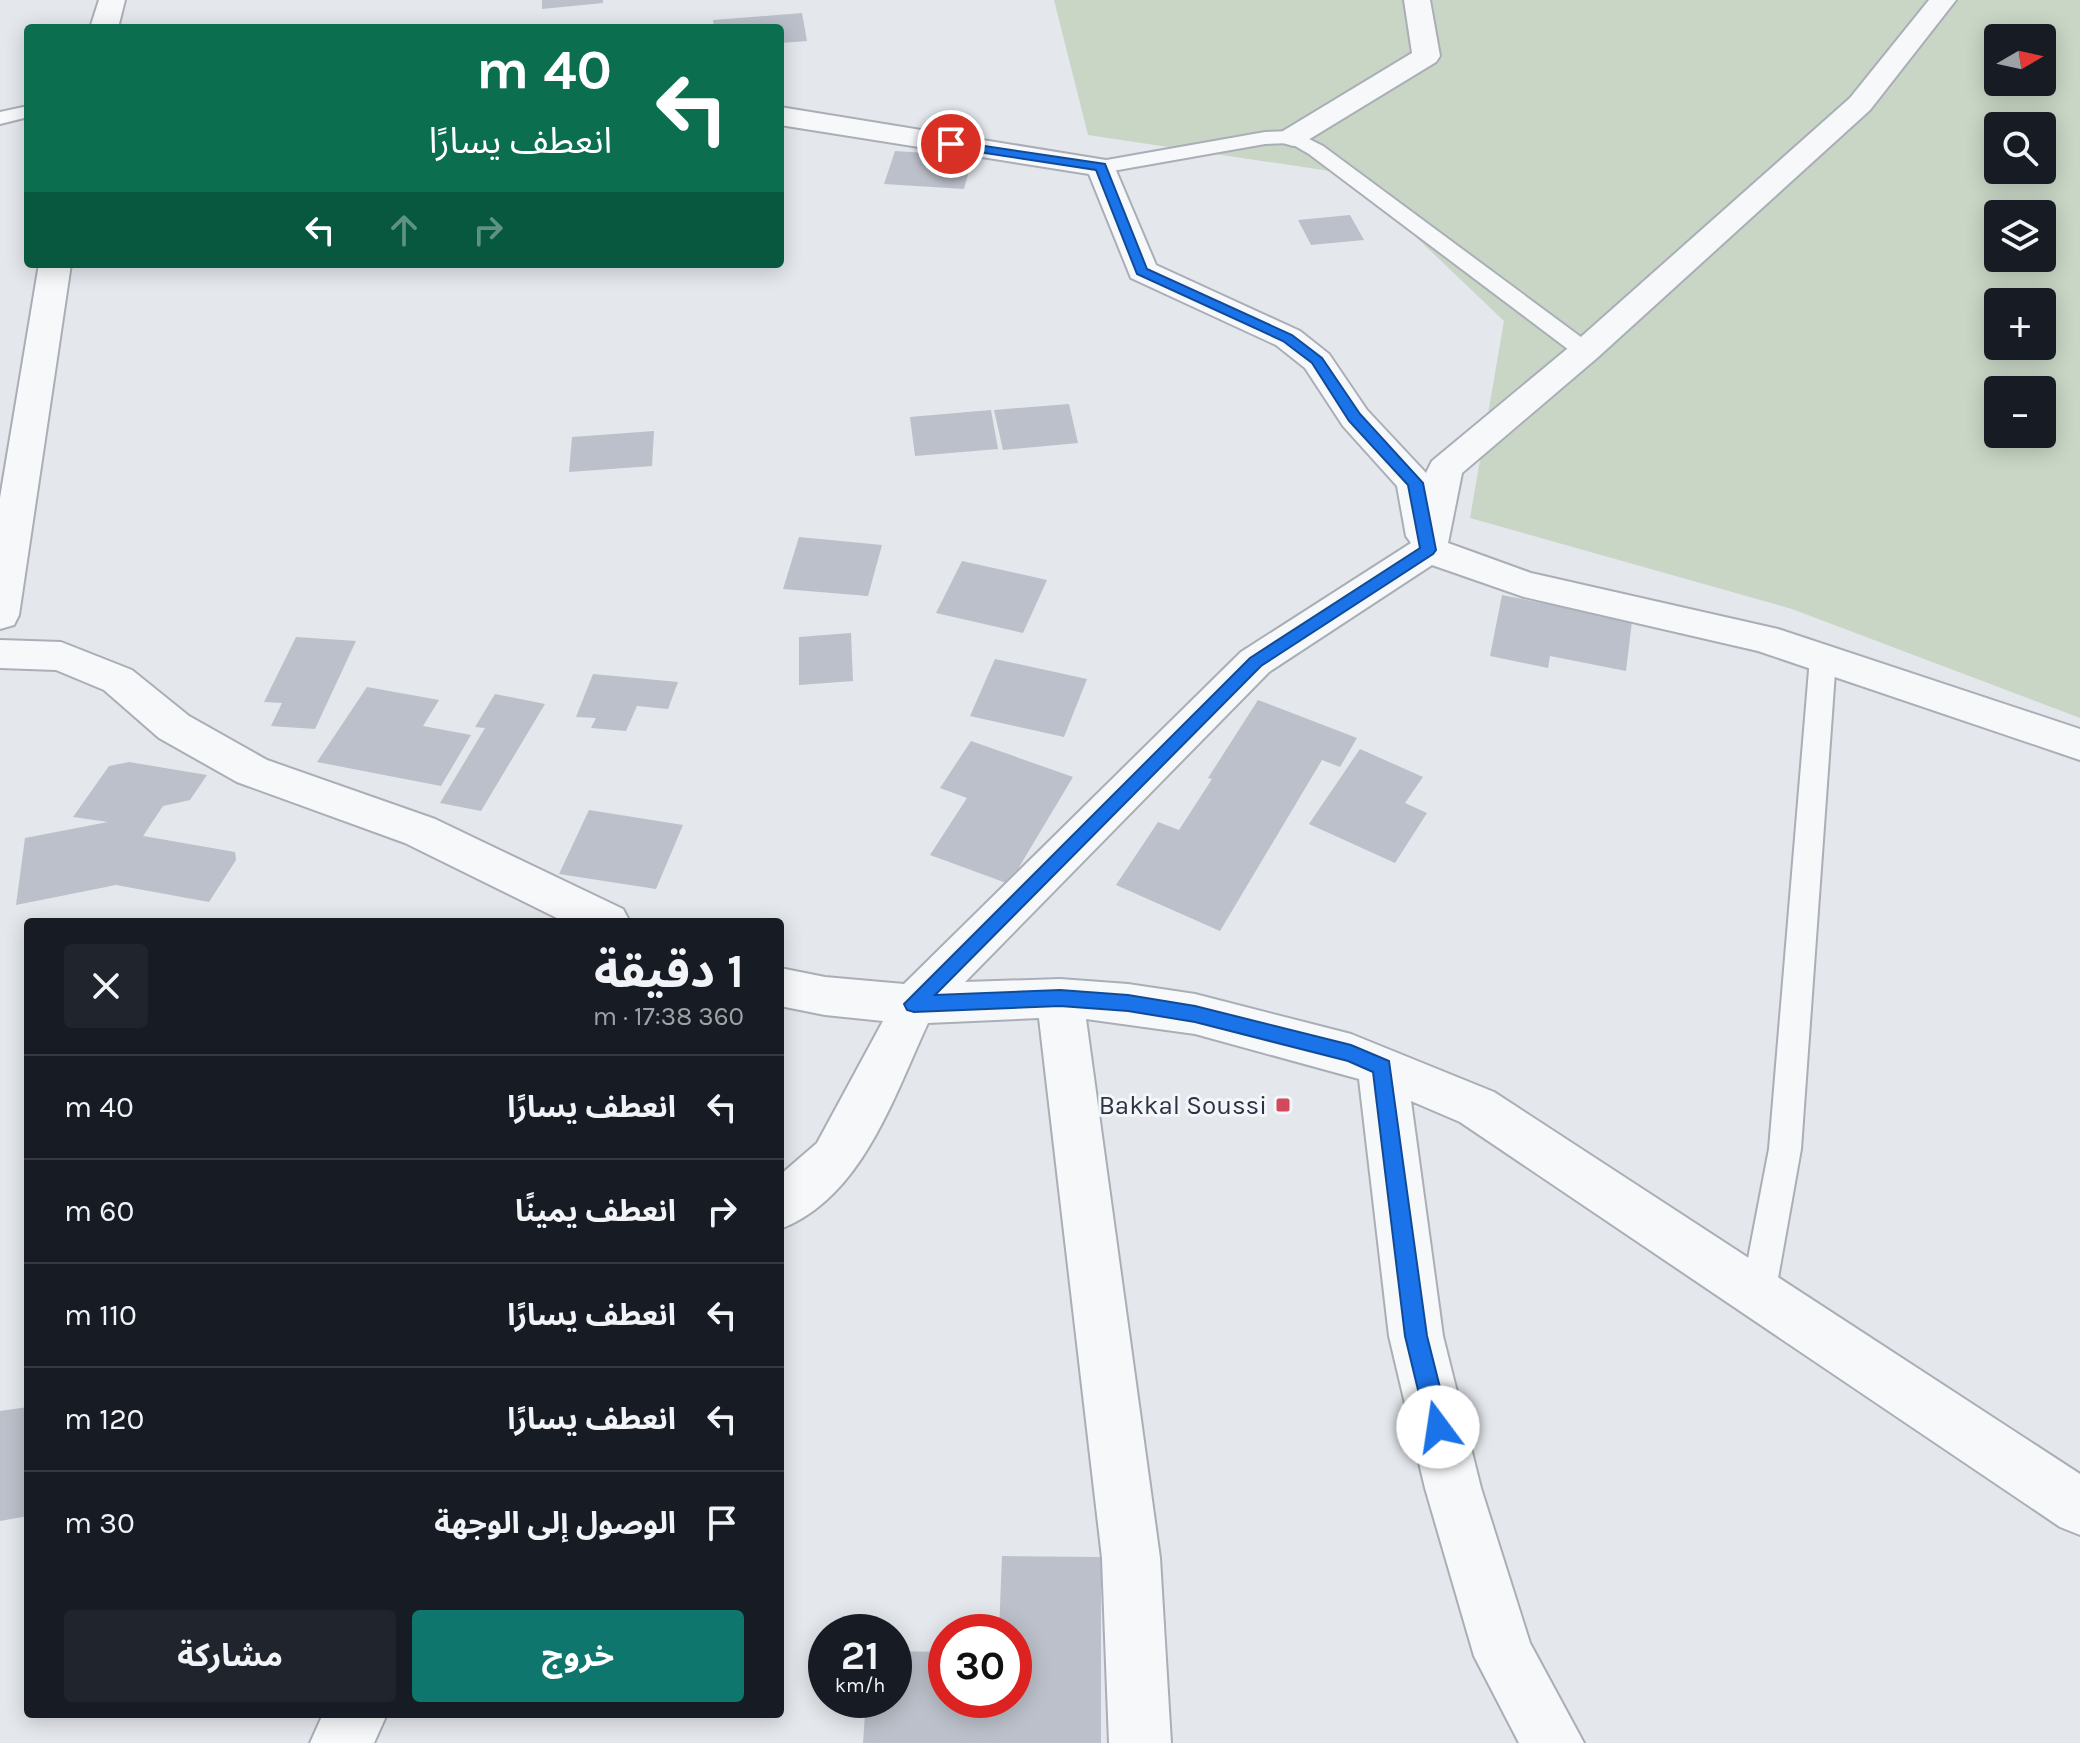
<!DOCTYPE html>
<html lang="ar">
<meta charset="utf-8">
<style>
:root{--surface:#171b24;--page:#20242c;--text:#f1f3f6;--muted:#9ea1a6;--line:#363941;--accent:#0f766e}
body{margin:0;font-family:Karla,"Noto Sans Arabic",sans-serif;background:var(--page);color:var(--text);direction:rtl;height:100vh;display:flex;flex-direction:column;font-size:30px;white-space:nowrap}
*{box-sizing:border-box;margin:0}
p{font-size:26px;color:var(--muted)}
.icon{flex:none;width:44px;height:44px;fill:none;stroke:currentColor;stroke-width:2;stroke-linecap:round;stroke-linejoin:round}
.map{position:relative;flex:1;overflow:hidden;direction:ltr}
.details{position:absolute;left:24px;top:918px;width:760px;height:800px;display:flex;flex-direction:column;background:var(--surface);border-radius:8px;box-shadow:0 4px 20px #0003;direction:rtl}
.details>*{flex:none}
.guide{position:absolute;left:24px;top:24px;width:760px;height:244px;border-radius:8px;box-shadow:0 4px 20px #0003;direction:rtl;background:#0b6e4f;color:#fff;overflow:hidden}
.needle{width:52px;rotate:81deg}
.controls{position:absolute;left:1984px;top:24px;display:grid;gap:16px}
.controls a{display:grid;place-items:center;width:72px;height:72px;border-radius:8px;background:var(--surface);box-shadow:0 4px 20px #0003;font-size:40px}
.speed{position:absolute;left:808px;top:1614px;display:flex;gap:16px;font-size:40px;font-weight:700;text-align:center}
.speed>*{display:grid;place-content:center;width:104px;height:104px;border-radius:50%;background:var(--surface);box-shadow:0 4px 20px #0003;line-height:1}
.speed small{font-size:20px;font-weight:400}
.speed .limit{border:12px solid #d22;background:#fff;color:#111}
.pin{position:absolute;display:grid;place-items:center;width:68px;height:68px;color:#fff;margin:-34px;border:4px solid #fff;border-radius:50%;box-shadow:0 2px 8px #0007}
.me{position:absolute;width:88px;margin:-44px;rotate:346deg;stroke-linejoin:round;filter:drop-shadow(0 0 6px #0008)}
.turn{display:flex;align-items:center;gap:28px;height:168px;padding:0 40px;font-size:36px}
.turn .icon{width:104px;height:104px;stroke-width:2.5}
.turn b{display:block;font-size:56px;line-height:68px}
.lanes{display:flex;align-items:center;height:76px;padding:0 40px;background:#0003;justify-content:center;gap:40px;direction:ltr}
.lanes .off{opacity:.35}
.round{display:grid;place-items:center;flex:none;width:84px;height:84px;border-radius:8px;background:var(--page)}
.head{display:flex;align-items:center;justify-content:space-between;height:136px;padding:0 40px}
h1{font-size:48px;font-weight:700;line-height:60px}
.cta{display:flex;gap:16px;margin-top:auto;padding:16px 40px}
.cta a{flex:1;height:92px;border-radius:8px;background:var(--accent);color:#fff;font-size:32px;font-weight:700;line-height:92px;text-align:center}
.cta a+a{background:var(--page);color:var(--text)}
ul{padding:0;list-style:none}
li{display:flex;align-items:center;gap:24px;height:104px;padding:0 40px;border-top:2px solid var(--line)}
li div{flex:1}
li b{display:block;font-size:30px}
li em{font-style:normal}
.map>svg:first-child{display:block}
.green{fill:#c9d6c5;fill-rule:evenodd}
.building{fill:#bbc0ca}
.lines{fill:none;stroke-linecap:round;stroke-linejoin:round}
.service-casing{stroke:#a9aeb7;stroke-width:4}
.minor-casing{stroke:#a9aeb7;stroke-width:4}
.service{fill:#f7f8fa;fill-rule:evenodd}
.minor{fill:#f7f8fa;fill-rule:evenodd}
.route{fill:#1a73e8;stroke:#114b97;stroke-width:2}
.poi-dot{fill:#d1495b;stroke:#f4f6f9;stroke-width:3}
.labels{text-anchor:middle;stroke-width:6;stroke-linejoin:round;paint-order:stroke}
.poi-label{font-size:26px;fill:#2b3445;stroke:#f4f6f9;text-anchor:end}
</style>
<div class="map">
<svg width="2080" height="1743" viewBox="0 0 2080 1743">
<rect width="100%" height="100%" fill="#e4e7ec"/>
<!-- green -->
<path class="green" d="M1054 0H2080V718L1792 609 1470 518 1504 321 1350 174 1088 135ZM1998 38H2042V82H1998ZM1998 126H2042V170H1998ZM1998 214H2042V258H1998ZM1998 302H2042V346H1998ZM1998 390H2042V434H1998Z"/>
<!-- building -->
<path class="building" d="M542 0H603V3L542 9Z
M802 13 807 41 780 43V28H714L713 20Z
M895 151 973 156 964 189 884 184Z
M1350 215 1364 240 1311 245 1298 220Z
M1069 404 1078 443 1003 450 994 410Z
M991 410 998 449 915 456 910 417Z
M654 431 652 466 569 472 572 437Z
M799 537 882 545 868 596 783 589Z
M962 561 1047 580 1023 633 936 613Z
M1502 595 1632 621 1626 671 1550 656 1548 668 1490 656Z
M851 633 853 681 799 685V637Z
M296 637 356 641 315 729 271 726 282 703 264 702Z
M995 659 1087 679 1064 737 970 716Z
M593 674 678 682 668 709 637 706 626 731 591 728 596 718 576 717Z
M367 687 439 700 423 726 471 735 441 786 317 762Z
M495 694 545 704 481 811 440 803 485 728 475 727Z
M1258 700 1357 738 1340 767 1322 760 1220 931 1116 885 1158 822 1179 830 1212 779 1208 778Z
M971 741 1073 777 1009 884 930 855 967 798 940 788Z
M1360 749 1423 777 1405 803 1427 813 1395 863 1309 824Z
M129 762 207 775 190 800 163 806 143 836 235 852 236 860 209 902 116 885 16 905 25 838 108 822 73 817 109 766Z
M589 810 683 825 656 889 559 874Z
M28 1407V1516L0 1521V1411Z
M1002 1556 1101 1557V1743H863L866 1700H894V1651L946 1652V1700H1014V1632H999Z"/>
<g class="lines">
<defs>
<path id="service" d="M28 106V117L0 124V112Z
M1293 131 1323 146 1593 346 1596 351 1593 356H1577L1309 154 1290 143 1265 144 1101 173 1091 167 1101 161 1265 132Z
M1823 649 1832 652 1836 658 1801 1149 1775 1295 1770 1306 1758 1311 1746 1306 1741 1295 1769 1149 1810 658 1814 652Z"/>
<path id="minor" d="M99 0H125L118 28H90Z
M1404 0H1430L1440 56 1436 62 1303 143 1293 146 1283 143 1278 137 1283 131 1412 53Z
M1929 0H1956L1870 110 1597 358 1462 473 1448 543 1531 573 1778 629 2080 729V760L1758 651 1524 597 1432 565 1269 672 965 982 1060 979 1128 984 1195 994 1351 1034 1494 1092 2080 1474V1535L2060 1527 1460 1122 1411 1101 1443 1336 1481 1488 1530 1643 1584 1743H1519L1474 1656 1425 1488 1389 1336 1359 1079 1195 1034 1086 1019 1160 1558 1171 1743H1109L1102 1558 1039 1018 928 1023C894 1096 862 1198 780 1229V1175L817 1143 883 1021 825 1015 780 1006V968L825 977 904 984 1241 652 1411 543 1406 536 1397 486 1343 426 1305 368 1276 345 1131 278 1089 174 780 125V107L1112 161 1156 265 1300 331 1329 354 1367 410 1426 473 1432 461 1573 344 1850 98Z
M39 264H71L19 615 14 625 0 629V498Z
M0 640 61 642 132 670 189 716 267 760 435 819 623 909 630 922H565L405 843 237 782 159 738 104 690 56 670 0 668Z
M323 1714H387L374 1743H310Z"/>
</defs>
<!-- service casing -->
<use href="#service" class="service-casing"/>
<!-- minor casing -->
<use href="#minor" class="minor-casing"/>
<!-- service -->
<use href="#service" class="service"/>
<!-- minor -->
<use href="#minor" class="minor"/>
</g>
<!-- route -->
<path class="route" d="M951 141 1105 164 1147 269 1292 335 1322 358 1360 414 1423 483 1436 550 1433 554 1261 666 935 995 1060 990 1128 995 1195 1006 1351 1045 1389 1061 1427 1336 1450 1427 1446 1435 1438 1438 1430 1435 1427 1427 1405 1336 1373 1072 1348 1061 1195 1022 1128 1011 1060 1006 914 1012 907 1010 904 1004 1250 658 1420 548 1408 485 1349 421 1312 363 1283 341 1137 274 1096 170 946 147 945 144Z"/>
<!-- markers -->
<rect class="poi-dot" x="1275" y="1097" width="16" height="16" rx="4"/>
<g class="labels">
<!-- poi labels -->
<g class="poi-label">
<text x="1267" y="1114">Bakkal Soussi</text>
</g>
</g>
</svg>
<div class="controls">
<a><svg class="needle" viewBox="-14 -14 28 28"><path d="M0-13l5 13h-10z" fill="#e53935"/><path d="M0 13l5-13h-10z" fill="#9ea1a6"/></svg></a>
<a><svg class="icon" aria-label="search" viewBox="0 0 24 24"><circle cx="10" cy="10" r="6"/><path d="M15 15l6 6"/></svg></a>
<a><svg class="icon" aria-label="layers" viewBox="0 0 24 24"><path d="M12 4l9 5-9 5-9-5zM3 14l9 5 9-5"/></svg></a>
<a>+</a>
<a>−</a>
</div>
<div class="speed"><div>21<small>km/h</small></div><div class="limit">30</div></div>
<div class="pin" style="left:951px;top:144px;background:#d93025"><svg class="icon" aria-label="arrive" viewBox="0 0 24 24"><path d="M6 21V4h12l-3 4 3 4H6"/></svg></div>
<svg class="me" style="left:1438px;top:1427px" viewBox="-20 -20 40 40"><circle r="19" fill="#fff"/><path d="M0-13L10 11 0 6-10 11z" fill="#1a73e8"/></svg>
<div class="guide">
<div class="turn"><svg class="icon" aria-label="left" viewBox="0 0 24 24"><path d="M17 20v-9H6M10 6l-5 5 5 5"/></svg><div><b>40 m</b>انعطف يسارًا</div></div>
<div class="lanes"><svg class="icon" aria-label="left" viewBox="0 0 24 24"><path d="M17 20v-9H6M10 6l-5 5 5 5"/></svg><svg class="icon off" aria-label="ahead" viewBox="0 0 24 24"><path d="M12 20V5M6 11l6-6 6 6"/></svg><svg class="icon off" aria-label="right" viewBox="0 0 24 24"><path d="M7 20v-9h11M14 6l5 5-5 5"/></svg></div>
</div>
<section class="details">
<div class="head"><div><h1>1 دقيقة</h1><p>360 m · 17:38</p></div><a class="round"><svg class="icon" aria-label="close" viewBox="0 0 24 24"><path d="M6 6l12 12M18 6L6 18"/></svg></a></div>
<ul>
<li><svg class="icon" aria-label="left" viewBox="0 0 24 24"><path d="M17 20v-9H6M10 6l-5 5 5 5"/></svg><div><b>انعطف يسارًا</b></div><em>40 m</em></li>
<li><svg class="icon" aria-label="right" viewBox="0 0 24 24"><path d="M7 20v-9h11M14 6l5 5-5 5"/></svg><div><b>انعطف يمينًا</b></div><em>60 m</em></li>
<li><svg class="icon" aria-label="left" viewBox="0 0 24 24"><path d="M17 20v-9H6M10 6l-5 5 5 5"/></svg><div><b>انعطف يسارًا</b></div><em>110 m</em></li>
<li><svg class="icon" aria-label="left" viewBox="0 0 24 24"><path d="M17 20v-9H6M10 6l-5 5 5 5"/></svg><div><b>انعطف يسارًا</b></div><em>120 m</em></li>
<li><svg class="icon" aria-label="arrive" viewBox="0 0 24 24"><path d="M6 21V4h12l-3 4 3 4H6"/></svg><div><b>الوصول إلى الوجهة</b></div><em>30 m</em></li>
</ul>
<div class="cta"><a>خروج</a><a>مشاركة</a></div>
</section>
</div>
